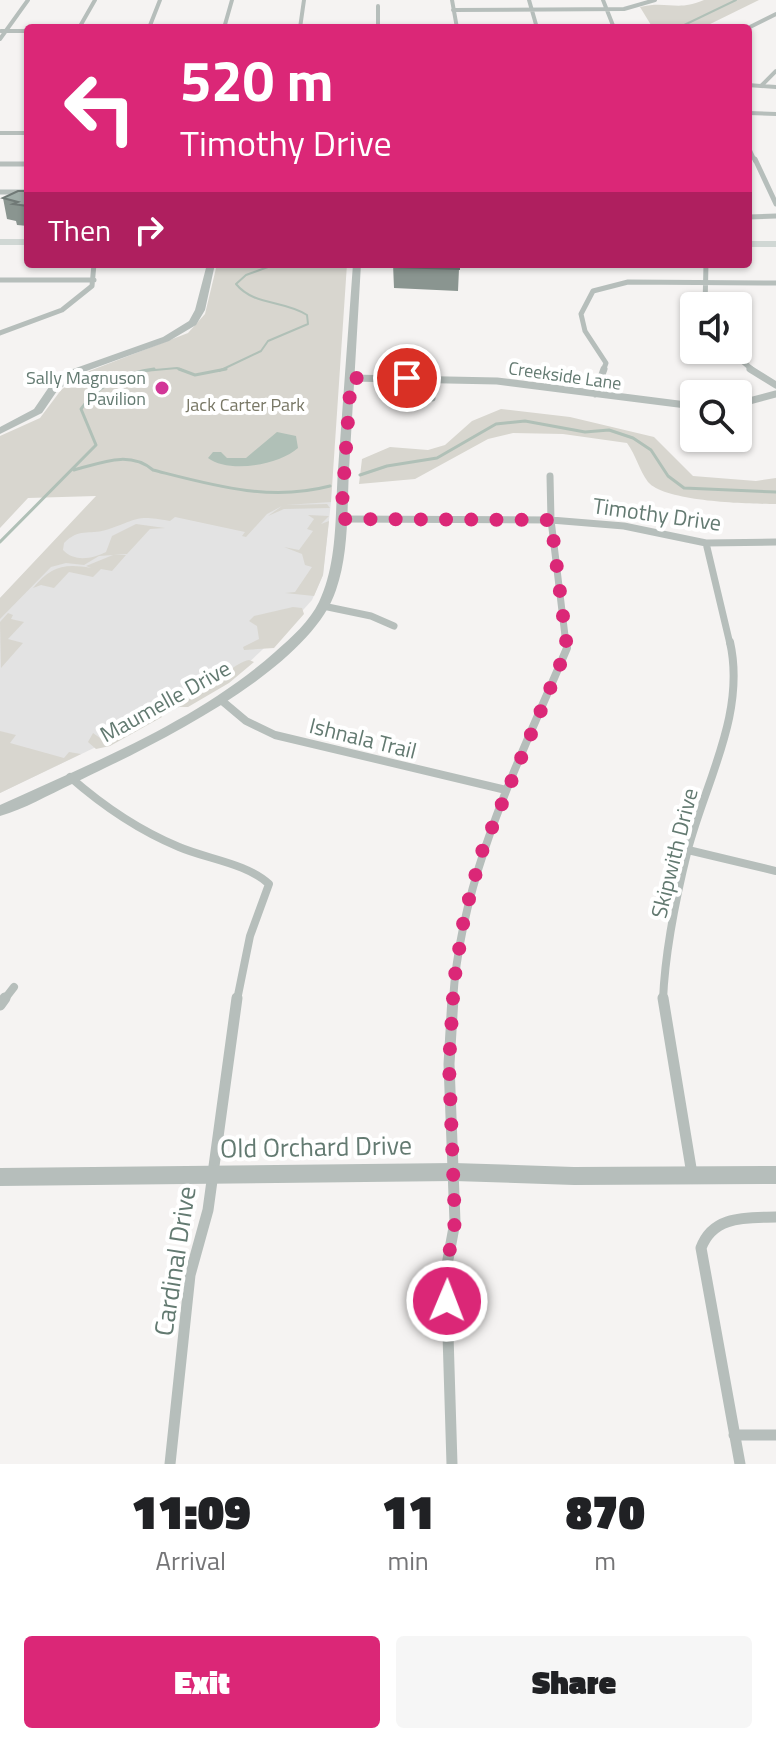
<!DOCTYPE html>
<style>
:root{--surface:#fff;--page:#f6f6f6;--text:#202124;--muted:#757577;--accent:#db2777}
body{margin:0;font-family:"Titillium Web",sans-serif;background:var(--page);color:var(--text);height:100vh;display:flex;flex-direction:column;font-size:30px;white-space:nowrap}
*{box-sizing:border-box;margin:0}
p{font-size:26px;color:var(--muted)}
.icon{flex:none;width:44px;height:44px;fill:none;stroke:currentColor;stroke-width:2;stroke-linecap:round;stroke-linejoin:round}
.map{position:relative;height:1464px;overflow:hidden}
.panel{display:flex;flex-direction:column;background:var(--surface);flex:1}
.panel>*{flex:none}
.top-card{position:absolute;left:24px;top:24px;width:728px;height:244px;border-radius:8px;box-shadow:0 2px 6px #0004;background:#db2777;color:#fff;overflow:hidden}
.controls{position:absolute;left:680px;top:292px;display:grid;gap:16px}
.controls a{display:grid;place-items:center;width:72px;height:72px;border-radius:8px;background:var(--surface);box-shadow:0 2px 6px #0004;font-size:40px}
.pin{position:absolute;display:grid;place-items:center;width:68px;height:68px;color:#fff;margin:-34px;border:4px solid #fff;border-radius:50%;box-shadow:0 2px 8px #0007}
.me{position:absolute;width:88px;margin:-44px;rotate:1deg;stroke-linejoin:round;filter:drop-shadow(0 0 6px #0008)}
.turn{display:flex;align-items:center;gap:28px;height:168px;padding:0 24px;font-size:36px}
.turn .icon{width:104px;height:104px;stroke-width:2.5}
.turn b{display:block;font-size:56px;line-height:68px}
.then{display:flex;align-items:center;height:76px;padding:0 24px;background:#0003;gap:16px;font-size:30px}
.eta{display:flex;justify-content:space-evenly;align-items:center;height:136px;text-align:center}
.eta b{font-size:48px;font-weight:800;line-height:56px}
.primary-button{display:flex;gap:16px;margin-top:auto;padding:16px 24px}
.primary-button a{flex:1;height:92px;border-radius:8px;background:var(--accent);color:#fff;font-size:32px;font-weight:800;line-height:92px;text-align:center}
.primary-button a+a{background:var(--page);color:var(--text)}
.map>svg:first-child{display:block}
.built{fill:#e3e3e3}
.green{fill:#d8d6cf}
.water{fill:#b0c0b7}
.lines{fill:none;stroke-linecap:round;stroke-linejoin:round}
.stream-far1{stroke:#b0c0b7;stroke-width:2}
.stream{stroke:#b0c0b7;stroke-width:3}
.minor-far4{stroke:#b6bebb;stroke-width:4}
.minor-far3{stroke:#b6bebb;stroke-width:5}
.minor-far2{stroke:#b6bebb;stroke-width:7}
.minor-far1{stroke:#b6bebb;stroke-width:8}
.minor{stroke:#b6bebb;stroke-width:11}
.tertiary{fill:#b6bebb;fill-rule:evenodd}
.secondary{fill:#d0d7d4;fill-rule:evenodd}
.wall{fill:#8a9590}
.building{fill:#a0ada8;stroke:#707976;stroke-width:2}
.route{stroke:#db2777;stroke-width:14;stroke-dasharray:0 25.2}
.poi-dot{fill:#d23697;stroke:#fff;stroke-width:3}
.labels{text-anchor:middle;stroke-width:8;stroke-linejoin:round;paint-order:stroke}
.far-street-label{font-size:18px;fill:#637a71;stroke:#fff}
.far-poi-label{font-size:18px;fill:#637a71;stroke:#fff;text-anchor:end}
.far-park-label{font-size:18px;fill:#787765;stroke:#fff}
.street-label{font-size:22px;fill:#637a71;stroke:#fff}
.near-street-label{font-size:26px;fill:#637a71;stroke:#fff}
</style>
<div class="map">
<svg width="776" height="1464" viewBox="0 0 776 1464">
<rect width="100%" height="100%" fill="#f5f3f2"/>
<!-- built -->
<path class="built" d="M97 496 331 502 323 575 312 600 296 618 243 668 192 701 0 793V598Z"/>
<!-- green -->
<path class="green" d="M704 0H759L702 28H647L651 25 640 7C668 0 676 12 704 0Z
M217 264H347L331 502 286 505 327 504 330 508 284 509 268 516 282 506 267 514 246 537 242 536 245 532 175 517 170 521C134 514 137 520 106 530 88 535 79 528 64 543L63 550C74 562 92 559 106 552L112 536 136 524 165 528 150 529 127 554 99 556 84 565 66 563 51 567 0 619V598L96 496 28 498 0 528V436L40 418 61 390 84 373 188 333 205 314Z
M501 409 570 417 654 437 693 476 756 481 776 478V504C750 504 665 502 648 482 639 470 636 455 627 443L563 434 513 433 488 439 415 479 359 484 362 459 390 447 428 450 445 445 472 421Z
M308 515 329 516 321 524 329 521 323 575 314 596 285 593 295 592 312 567 305 565 302 554 284 547 299 550 313 531 307 529 314 519Z
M113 555H126L112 571 101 569 93 577 69 572 54 588 41 585 33 588C51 567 63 563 91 568L86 566Z
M293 607 302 608 304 614 274 648 244 650 243 647 259 639 257 626 249 621 254 616Z
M8 613 13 615 11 619 24 622 8 639 23 643 1 668 0 622Z
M249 660 254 662 229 683 188 707H180L181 702C200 694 237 661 249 660Z
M160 697 162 717 110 746 96 749 88 742 93 733 100 738Z
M0 731 16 735 10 743 64 758 69 752 81 754 0 793Z"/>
<!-- water -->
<path class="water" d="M277 432 296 436 298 448C279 465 229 474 208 458L213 452H221L227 458H246Z"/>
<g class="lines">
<!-- stream-far1 -->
<path class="stream-far1" d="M678 28 736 0
M144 371 177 368 184 371
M219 371 261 351 268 341 308 324 307 315C284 300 254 306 236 284L246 275 276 264"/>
<!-- stream -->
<path class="stream" d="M179 369 195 375 226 369
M74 470C101 463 129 450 153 470 212 485 269 502 330 486
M360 475 387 466 437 458 496 424 525 421 585 432 609 430 633 438 651 450 668 476 684 488 776 492
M0 542 96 445 81 409C96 386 127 372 154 369"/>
<!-- minor-far4 -->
<path class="minor-far4" d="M452 0 457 28
M529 0 537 28
M603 0 614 28
M378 6V28
M453 10 624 9 655 0
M79 28 95 0
M149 28 160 0
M224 28 232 0
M300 28 304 0
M748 28 776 14
M1 31H28
M0 39 28 0
M748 85 776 87
M761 86 776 71
M748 113 776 114
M0 133H28
M748 146 755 161"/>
<!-- minor-far3 -->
<path class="minor-far3" d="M755 159 776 204
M0 164H28
M0 192H28
M748 217 776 216
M0 280H94
M705 306 706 264
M0 333 62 310 92 286 94 264
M729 350 754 371
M603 371 606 363 585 331 581 314 593 291 628 282 776 283"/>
<!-- minor-far2 -->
<path class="minor-far2" d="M750 369 776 385
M351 378 497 381 694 406
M431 379 432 398
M595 394 604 369
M738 404 776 394
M731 438 737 446
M550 476 551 520 566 644
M341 519 551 520 624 526 706 543 776 542
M706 543 730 644
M323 606 371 616 394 626"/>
<!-- minor-far1 -->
<path class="minor-far1" d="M221 700 246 721 275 735 506 790
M70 777C103 806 138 830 179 847 207 859 246 863 269 884L250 936 237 1000
M688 850 776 871
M4 1000 14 987
M453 1000C461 875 519 762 567 648L566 642
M663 1000C665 951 676 897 688 849 706 781 746 713 730 642"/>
<!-- minor -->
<path class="minor" d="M663 998 692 1174
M0 1005 5 998
M734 1435H776
M170 1464 190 1275 208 1210 237 998
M452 1464 446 1270 455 1222 449 1064 453 998
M740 1464 701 1248C713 1215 746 1218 776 1217"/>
<!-- tertiary -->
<path class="tertiary" d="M207 264H215L205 310 196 325 169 341 81 373 57 391 42 413 0 434V427L34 409 49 387 73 369 163 337 189 321 195 310Z
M353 264H361C357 333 353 401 349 470 347 509 349 553 336 590 309 672 147 748 72 784 48 795 25 809 0 816V805C94 762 197 721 275 652 291 638 310 621 319 602 338 562 335 513 338 470 343 401 348 333 353 264Z
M454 1163 574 1167 776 1166V1184L574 1185 454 1181 0 1186V1168Z"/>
<!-- secondary -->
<path class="secondary" d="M0 239H28V245H0Z
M748 241H776V247H748Z"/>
</g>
<!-- wall -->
<path class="wall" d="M28 191V226L17 225 16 221 7 219 3 198Z
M393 264 459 269 458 291 394 288Z"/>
<!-- building -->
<path class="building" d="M18 191H28V206L13 204 18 202 3 198Z
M394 264H459V269L394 267Z"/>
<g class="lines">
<!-- route -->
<path class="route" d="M407 378H351L341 519 551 520 567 648 481 854 464 918 454 982 449 1064 455 1222 446 1270 447 1301"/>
</g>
<!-- markers -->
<circle class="poi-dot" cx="162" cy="388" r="8"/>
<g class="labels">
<!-- far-street labels -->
<g class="far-street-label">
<text transform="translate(565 376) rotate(8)" y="6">Creekside Lane</text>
</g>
<!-- far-poi labels -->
<g class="far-poi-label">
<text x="146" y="384">Sally Magnuson<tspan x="146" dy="21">Pavilion</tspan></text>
</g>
<!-- far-park labels -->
<g class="far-park-label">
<text x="245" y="411">Jack Carter Park</text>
</g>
<!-- street labels -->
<g class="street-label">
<text transform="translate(657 514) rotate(8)" y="8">Timothy Drive</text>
<text transform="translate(165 701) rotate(-29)" y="8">Maumelle Drive</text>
<text transform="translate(363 738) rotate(14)" y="8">Ishnala Trail</text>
<text transform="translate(674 853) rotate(-76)" y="8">Skipwith Drive</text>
</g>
<!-- near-street labels -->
<g class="near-street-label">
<text transform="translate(316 1147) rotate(-1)" y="9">Old Orchard Drive</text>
<text transform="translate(175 1261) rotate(-81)" y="9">Cardinal Drive</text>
</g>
</g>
</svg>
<div class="controls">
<a><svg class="icon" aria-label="sound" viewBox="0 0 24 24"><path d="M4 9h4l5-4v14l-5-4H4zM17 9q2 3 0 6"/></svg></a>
<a><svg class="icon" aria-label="search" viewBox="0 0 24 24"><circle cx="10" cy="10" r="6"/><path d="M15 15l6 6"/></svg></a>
</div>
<div class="pin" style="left:407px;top:378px;background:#d93025"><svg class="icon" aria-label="arrive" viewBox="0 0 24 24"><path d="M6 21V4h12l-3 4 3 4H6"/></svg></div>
<svg class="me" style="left:447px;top:1301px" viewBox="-20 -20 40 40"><circle r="17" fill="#db2777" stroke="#fff" stroke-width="3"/><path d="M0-11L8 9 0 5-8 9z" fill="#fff"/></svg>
<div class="top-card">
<div class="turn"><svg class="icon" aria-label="left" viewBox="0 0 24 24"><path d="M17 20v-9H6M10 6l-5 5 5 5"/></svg><div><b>520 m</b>Timothy Drive</div></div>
<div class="then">Then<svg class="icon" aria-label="right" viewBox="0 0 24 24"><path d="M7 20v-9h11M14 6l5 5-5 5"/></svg></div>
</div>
</div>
<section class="panel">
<div class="eta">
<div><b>11:09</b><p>Arrival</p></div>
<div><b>11</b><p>min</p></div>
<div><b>870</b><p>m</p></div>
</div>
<div class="primary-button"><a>Exit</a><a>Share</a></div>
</section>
